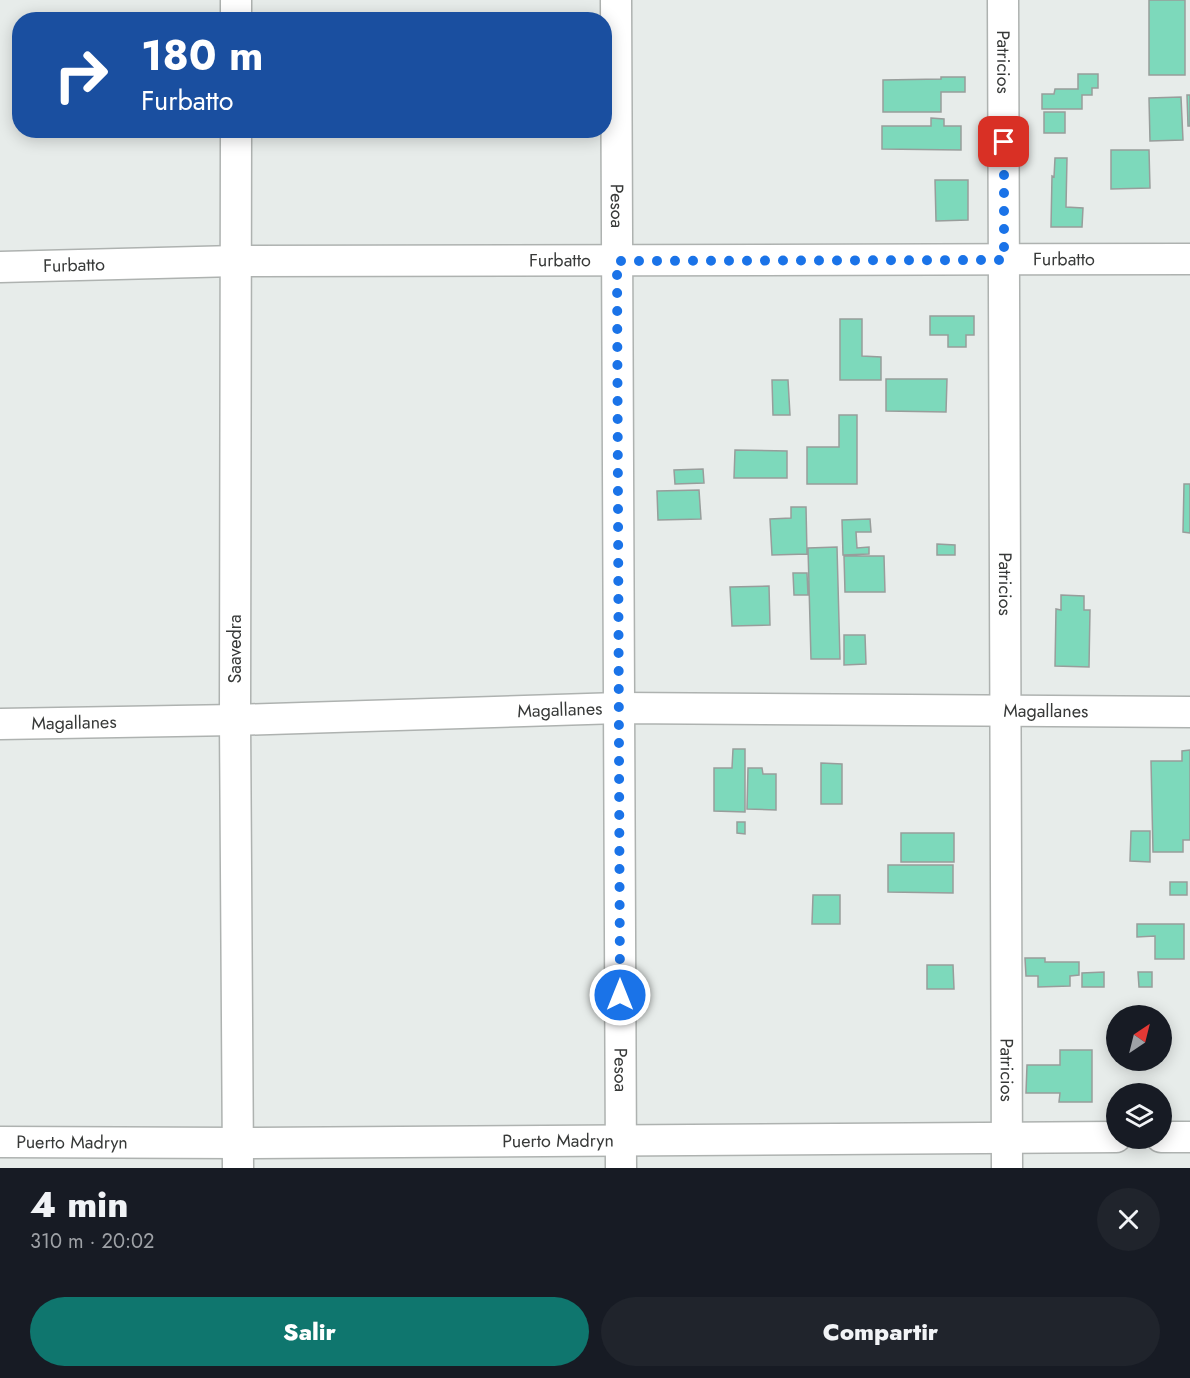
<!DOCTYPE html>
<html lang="es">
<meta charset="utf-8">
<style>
:root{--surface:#171b24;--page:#20242c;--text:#f1f3f6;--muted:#9ea1a6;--accent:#0f766e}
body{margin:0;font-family:Jost,sans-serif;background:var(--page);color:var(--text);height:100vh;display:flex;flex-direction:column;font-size:22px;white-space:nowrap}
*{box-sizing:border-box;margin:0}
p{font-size:20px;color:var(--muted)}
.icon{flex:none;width:33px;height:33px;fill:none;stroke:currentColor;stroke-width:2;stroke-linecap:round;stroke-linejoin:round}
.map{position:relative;height:1168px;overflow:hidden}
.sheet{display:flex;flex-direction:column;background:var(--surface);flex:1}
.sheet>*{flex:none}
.banner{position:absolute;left:12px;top:12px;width:600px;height:126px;border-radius:24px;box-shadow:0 3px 15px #0003;background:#1a4fa0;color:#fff;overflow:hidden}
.needle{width:39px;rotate:35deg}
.buttons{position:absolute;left:1106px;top:1005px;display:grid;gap:12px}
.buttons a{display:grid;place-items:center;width:66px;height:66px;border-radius:50%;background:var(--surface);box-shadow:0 3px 15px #0003;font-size:30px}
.pin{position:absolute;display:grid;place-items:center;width:51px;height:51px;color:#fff;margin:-26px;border-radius:12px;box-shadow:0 3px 9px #0006}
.me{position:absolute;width:66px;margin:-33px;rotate:0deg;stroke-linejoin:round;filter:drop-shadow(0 0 4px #0008)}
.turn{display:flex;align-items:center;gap:21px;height:126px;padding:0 30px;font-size:27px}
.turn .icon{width:78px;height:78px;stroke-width:2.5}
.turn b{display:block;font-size:42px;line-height:51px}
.round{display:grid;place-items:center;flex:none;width:63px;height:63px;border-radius:32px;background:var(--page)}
.headline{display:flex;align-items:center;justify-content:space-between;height:102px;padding:0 30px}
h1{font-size:36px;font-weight:800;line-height:45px}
.action{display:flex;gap:12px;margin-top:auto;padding:12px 30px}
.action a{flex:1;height:69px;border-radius:36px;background:var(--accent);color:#fff;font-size:24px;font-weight:800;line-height:69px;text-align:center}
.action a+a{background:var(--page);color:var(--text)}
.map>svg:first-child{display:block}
.building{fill:#7dd9bb;stroke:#989d9b;stroke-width:1.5}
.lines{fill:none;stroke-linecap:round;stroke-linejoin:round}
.minor-casing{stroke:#aeb2b0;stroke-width:33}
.minor{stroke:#fff;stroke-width:30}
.route{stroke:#1a73e8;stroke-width:10;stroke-dasharray:0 18}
.labels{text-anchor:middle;stroke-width:6;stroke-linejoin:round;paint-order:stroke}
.street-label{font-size:18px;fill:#373938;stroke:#fff}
</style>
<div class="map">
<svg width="1190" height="1168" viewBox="0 0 1190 1168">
<rect width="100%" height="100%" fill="#e7ecea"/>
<!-- building -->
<path class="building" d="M1149 0H1185V75H1149Z
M1078 74H1098V88H1092V95H1082V109H1042V94H1054L1055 89H1078Z
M941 77H965V92H941V112H883V80L941 79Z
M1187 95H1190V126H1188Z
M1181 97 1183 140 1150 141 1149 98Z
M1044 112H1065V133H1044Z
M931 118 944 119V126H961V150L882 149V126H931Z
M1111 150H1149L1150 188 1111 189Z
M1055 158H1067L1066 207 1083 208 1082 227H1051L1052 176 1054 177Z
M935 180H968V220L936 221Z
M930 316H974V335H966V347H948V335H930Z
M840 319H862V356L881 357V380H840Z
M886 379H947L946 412 886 411Z
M772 380H788L790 415H773Z
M839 415H857V484H807V447H839Z
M735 450 787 451V478H734Z
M703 469 704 483 675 484 674 470Z
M1184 484H1190V533L1183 532Z
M699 490 701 519 658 520 657 491Z
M791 507H806L807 554 772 555 770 519 791 518Z
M870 519 871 532H856L857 548 869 547V554L843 555 842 520Z
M937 544 955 545V555H937Z
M837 547 840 659H811L808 548Z
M844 556H884L885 592H845Z
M793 573H807L808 595H794Z
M769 586 770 625 732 626 730 587Z
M1061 595 1084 596V610H1090L1089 667 1055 666 1056 609 1061 610Z
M844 635H865L866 664 844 665Z
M733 749H745V812L714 811V768H732Z
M1190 750V840H1183V852H1153L1151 761H1182V751Z
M821 763 842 764V804H821Z
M748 768H762L763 774H776V810L747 809Z
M737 822H745V834L737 833Z
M1131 831H1150V862L1130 861Z
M901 833H954V862H901Z
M888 865H953V893L888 892Z
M1170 882H1187V895H1170Z
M813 895H840V924H812Z
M1137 924H1184V959H1155V936L1137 937Z
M1025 958H1045V962H1079V975L1070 976V986L1038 987V976H1026Z
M927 965H953L954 989H927Z
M1104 972V987H1082V973Z
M1138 972H1152V987H1139Z
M1060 1050H1092V1102H1059L1060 1093H1026L1027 1065H1060Z"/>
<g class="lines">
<defs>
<g id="minor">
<path id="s1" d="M616 0 621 1168"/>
<path id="s2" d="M1003 0 1007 1168"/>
<path d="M236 20V0"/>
<path d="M236 130 235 720 238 1168"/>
<path id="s3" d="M0 267 236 261 1190 259"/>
<path id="s4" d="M0 724 235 720 619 708 1190 712"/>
<path d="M1161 1137H1190"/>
<path id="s5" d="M0 1142 238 1143 1116 1137"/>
</g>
</defs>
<!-- minor casing -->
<use href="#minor" class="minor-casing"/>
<!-- minor -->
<use href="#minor" class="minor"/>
</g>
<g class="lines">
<!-- route -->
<path class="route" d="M620 995 617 261 1004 260V142"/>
</g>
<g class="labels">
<!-- street labels -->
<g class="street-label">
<text dy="6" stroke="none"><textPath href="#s2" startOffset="62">Patricios</textPath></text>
<text dy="6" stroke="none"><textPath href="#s1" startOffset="206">Pesoa</textPath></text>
<text dy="6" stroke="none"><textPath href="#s3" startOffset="1064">Furbatto</textPath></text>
<text dy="6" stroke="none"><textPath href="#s3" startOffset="560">Furbatto</textPath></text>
<text dy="6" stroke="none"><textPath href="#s3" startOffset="74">Furbatto</textPath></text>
<text dy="6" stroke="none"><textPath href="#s2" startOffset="584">Patricios</textPath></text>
<text transform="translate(235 649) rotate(-90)" y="6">Saavedra</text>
<text dy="6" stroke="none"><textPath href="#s4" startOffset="560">Magallanes</textPath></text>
<text dy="6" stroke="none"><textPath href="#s4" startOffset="1046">Magallanes</textPath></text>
<text dy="6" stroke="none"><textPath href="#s4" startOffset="74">Magallanes</textPath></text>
<text dy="6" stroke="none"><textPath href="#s1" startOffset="1070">Pesoa</textPath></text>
<text dy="6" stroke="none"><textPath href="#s2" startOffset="1070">Patricios</textPath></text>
<text dy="6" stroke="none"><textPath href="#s5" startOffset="558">Puerto Madryn</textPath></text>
<text dy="6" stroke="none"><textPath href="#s5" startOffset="72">Puerto Madryn</textPath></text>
</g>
</g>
</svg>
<div class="buttons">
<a><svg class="needle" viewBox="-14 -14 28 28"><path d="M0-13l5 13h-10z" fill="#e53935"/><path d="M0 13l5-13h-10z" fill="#9ea1a6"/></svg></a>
<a><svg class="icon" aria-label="layers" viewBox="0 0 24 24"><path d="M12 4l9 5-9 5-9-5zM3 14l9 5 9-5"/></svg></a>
</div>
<div class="pin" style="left:1004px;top:142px;background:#d93025"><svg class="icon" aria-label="arrive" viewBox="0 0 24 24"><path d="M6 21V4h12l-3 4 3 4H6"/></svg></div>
<svg class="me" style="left:620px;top:995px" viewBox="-20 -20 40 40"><circle r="17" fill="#1a73e8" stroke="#fff" stroke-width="3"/><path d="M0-11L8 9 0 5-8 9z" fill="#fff"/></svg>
<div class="banner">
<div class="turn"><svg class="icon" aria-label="right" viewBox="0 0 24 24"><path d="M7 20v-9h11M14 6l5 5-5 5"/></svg><div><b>180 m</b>Furbatto</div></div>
</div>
</div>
<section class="sheet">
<div class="headline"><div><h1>4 min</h1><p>310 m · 20:02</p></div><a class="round"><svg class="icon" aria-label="close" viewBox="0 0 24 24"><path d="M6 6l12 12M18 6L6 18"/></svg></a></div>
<div class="action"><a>Salir</a><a>Compartir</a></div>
</section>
